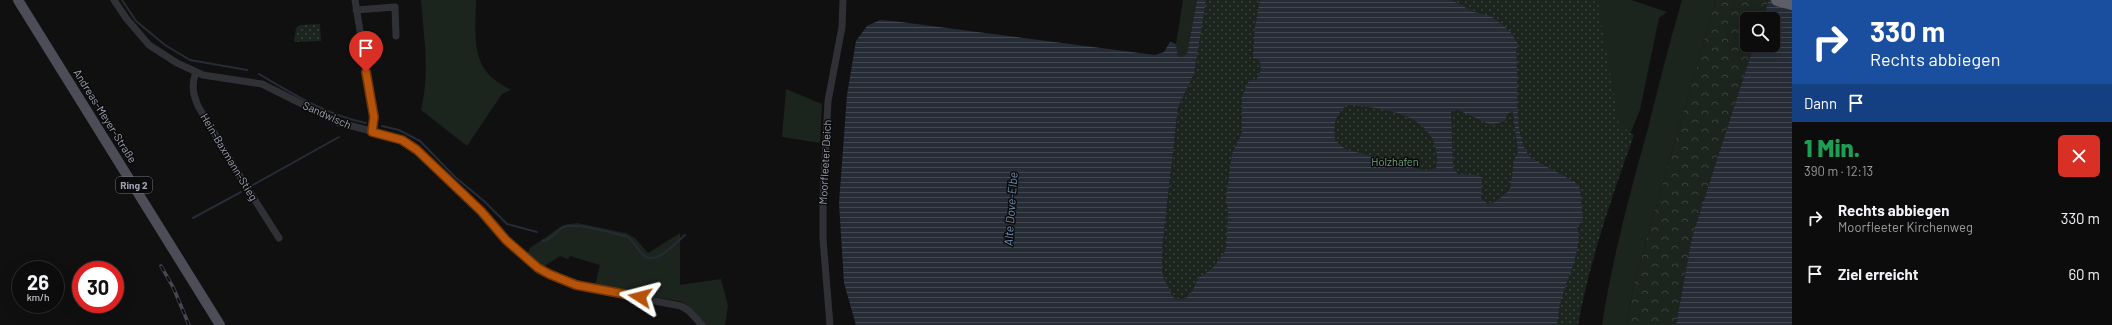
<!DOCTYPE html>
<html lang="de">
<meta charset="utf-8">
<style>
:root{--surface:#0c0c0d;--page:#151516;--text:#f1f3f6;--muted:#9a9b9d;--line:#2c2c2e}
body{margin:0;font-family:Barlow,sans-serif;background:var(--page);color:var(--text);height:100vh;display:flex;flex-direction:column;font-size:15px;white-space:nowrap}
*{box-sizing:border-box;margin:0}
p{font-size:13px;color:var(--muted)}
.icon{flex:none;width:22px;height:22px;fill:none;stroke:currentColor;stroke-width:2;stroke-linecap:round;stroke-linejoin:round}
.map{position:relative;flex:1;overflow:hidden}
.side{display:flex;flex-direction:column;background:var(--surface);width:320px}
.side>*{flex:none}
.guide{background:#1a4fa0;color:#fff;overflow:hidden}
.controls{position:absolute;left:1740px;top:12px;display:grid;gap:8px}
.controls a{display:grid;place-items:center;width:40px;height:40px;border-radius:6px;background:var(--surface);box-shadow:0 4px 16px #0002,0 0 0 1px var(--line);font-size:20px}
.speed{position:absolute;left:12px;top:261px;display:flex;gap:8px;font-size:20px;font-weight:700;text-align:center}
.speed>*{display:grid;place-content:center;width:52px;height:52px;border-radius:50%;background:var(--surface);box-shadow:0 4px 16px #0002,0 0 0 1px var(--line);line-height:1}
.speed small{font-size:10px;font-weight:400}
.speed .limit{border:6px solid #d22;background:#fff;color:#111}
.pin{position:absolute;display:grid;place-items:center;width:34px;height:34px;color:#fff;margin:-41px -17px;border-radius:50% 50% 50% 0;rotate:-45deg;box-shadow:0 0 4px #0007}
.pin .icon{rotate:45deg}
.me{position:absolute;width:44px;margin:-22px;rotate:279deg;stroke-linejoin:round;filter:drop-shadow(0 0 3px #0008)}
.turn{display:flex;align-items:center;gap:14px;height:84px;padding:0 12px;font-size:18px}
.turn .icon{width:52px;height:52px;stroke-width:2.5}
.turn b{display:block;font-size:28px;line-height:34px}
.then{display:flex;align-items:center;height:38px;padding:0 12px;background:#0003;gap:8px;font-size:15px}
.round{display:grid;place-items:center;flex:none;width:42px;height:42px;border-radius:6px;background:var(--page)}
.head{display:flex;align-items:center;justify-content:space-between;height:68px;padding:0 12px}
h1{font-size:24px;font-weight:800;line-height:30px;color:#1e9e55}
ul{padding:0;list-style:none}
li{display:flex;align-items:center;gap:12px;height:56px;padding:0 12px}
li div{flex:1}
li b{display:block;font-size:15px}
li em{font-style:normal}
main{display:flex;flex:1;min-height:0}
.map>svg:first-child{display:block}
.grass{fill:#1c241e}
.forest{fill:url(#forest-crowns)}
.park{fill:url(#park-dots)}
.water{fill:url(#water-rules);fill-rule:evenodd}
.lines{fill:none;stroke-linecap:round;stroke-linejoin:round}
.stream{stroke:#262c35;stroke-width:2}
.minor{stroke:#303136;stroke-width:7}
.primary{stroke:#4c4d56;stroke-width:10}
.motorway{stroke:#5c5e68;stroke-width:12}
.rail-casing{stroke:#474850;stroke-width:3.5}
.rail{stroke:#0b0b0c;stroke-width:2;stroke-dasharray:6;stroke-linecap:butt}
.route-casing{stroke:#753606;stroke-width:10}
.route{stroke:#b45309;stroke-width:7}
.labels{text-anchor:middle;stroke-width:3;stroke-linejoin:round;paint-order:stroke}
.shield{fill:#0b0b0c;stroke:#737581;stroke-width:1}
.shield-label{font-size:10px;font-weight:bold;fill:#a0a3b3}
.street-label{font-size:11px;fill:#a0a3b3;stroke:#0b0b0c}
.park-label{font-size:11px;fill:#75a07d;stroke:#0b0b0c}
.water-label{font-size:12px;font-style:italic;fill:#738db2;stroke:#0b0b0c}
</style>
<main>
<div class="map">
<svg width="1792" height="325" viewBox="0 0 1792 325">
<defs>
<pattern id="forest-crowns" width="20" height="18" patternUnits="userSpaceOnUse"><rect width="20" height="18" fill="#1c241e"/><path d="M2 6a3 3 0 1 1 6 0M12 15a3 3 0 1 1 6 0" fill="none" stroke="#3a413c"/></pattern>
<pattern id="park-dots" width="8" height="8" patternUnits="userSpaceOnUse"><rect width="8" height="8" fill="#1c241e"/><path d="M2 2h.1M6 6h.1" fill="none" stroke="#3a413c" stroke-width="1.8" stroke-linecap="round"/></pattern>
<pattern id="water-rules" width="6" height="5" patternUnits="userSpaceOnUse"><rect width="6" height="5" fill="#262c35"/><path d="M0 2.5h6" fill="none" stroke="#424750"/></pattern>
</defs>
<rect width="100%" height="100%" fill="#101011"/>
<!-- grass -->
<path class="grass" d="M421 0H476C476 26 470 62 495 80 500 84 506 87 511 90L502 94 467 146 421 110C430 73 424 38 421 0Z
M1183 0H1197L1187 55 1182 57 1178 56 1176 44Z
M1586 0H1631L1667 12 1659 18 1640 110 1628 139 1615 133Z
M1682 0H1716L1633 287 1627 325H1602C1612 260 1629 196 1647 132 1658 88 1669 44 1682 0Z
M786 89 822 104 820 143 782 137Z
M577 223 626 233 635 238 648 253 680 233V285L721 279 728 306 725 325H705L683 302 595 286 600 265 570 256 568 259 560 256 543 267 529 257 528 253 530 248 563 225Z"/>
<!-- forest -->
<path class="forest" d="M1716 0H1769L1763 19H1747V45H1754L1692 237 1676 325H1627L1633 287Z"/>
<!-- park -->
<path class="park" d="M1204 0H1590L1598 3 1619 125 1634 135C1612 197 1590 259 1578 325H1157L1162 250 1178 107 1194 74Z
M320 24 321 41 294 42 296 28 300 25Z"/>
<!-- water -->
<path class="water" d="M1197 0H1206L1194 74 1178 107 1162 250V274L1173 297 1178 300 1187 298 1193 290 1198 278 1212 269 1226 250 1228 213 1226 198 1232 154 1242 133V97L1249 80H1256C1261 73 1262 68 1259 60L1253 58 1255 27 1260 0H1451L1474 12 1491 16 1510 31 1518 44 1516 52C1520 80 1511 134 1530 157 1533 160 1569 178 1576 183L1580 189 1583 219 1577 227C1584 244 1567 279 1562 297 1559 306 1558 316 1557 325H856L844 283 839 203 847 95 856 41 867 26 880 20 893 21 1155 55 1164 52 1170 42 1176 44 1178 56 1182 57 1187 54ZM1347 105C1385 107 1445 116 1436 168L1426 171 1345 149 1335 140C1333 125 1335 114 1347 105ZM1456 109 1491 125 1505 121 1508 113 1513 112 1518 152 1514 160 1510 190 1495 202 1488 204 1481 198 1482 178 1477 175 1458 174 1453 168 1451 112Z
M1769 0H1792V325H1676L1692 237 1754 45H1773V19H1763Z"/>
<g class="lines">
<!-- stream -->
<path class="stream" d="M122 0 136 21 165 45 190 60 247 70
M259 74C293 94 327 115 366 123
M382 126 399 130 420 141 455 177 484 201 507 224 537 232
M251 186 339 137
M193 218 241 192
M543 241C552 240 556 230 564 227 576 222 612 233 626 236 635 241 638 252 646 257 657 264 677 242 685 235"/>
<!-- minor -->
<path class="minor" d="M114 0 126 18 149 45 177 63 203 75 262 84 340 123 391 136 411 146 481 211 520 254 549 274 597 290 681 306 689 311 702 325
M355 0 374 117 372 132
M356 10 395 7 396 36
M196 72C191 85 193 94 198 106L244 183 279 238
M830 325 823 239V200L828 101 842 27 843 0"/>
<!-- primary -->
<path class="primary" d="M18 0 220 325"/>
<!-- motorway -->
<path class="motorway" d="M1777 0 1792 4"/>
<defs>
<path id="rail" d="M161 266 173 287 189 325"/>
</defs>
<!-- rail casing -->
<use href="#rail" class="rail-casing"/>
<!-- rail -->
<use href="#rail" class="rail"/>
</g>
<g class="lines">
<defs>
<path id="route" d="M366 72 374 117 372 132 402 140 417 150 481 211 506 240 538 268 549 274 576 285 640 297"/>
</defs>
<!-- route casing -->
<use href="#route" class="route-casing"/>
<!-- route -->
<use href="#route" class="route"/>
</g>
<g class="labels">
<!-- shield labels -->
<rect class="shield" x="116" y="177" width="36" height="16" rx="3"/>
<g class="shield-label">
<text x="134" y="189">Ring 2</text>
</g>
<!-- street labels -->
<g class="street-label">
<text transform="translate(327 115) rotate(24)" y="4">Sandwisch</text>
<text transform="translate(105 116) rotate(58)" y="4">Andreas-Meyer-Straße</text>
<text transform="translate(229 157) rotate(59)" y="4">Hein-Baxmann-Stieg</text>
<text transform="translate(825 162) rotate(-87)" y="4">Moorfleeter Deich</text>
</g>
<!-- park labels -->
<g class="park-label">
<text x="1395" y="166">Holzhafen</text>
</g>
<!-- water labels -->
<g class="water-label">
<text transform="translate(1011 209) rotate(-86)" y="4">Alte Dove-Elbe</text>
</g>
</g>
</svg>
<div class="controls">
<a><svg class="icon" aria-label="search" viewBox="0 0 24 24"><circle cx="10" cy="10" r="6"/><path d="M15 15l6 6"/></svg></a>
</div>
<div class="speed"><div>26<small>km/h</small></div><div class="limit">30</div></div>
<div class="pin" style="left:366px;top:72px;background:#d93025"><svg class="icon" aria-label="arrive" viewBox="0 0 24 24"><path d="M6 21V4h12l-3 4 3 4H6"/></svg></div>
<svg class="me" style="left:640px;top:297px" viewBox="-20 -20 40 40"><path d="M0-17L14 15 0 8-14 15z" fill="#b45309" stroke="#fff" stroke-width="4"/></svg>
</div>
<section class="side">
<div class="guide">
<div class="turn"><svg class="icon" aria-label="right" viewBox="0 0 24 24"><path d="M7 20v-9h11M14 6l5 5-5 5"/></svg><div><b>330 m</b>Rechts abbiegen</div></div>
<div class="then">Dann<svg class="icon" aria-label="arrive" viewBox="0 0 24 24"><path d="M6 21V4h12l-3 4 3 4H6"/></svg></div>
</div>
<div class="head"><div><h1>1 Min.</h1><p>390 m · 12:13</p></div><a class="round" style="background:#d93025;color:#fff"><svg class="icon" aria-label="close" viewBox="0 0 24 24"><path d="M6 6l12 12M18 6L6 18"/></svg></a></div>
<ul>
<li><svg class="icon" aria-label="right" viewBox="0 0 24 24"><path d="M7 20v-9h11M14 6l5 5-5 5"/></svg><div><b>Rechts abbiegen</b><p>Moorfleeter Kirchenweg</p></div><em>330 m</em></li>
<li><svg class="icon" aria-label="arrive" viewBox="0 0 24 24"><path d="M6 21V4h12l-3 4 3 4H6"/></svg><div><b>Ziel erreicht</b></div><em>60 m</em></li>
</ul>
</section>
</main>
